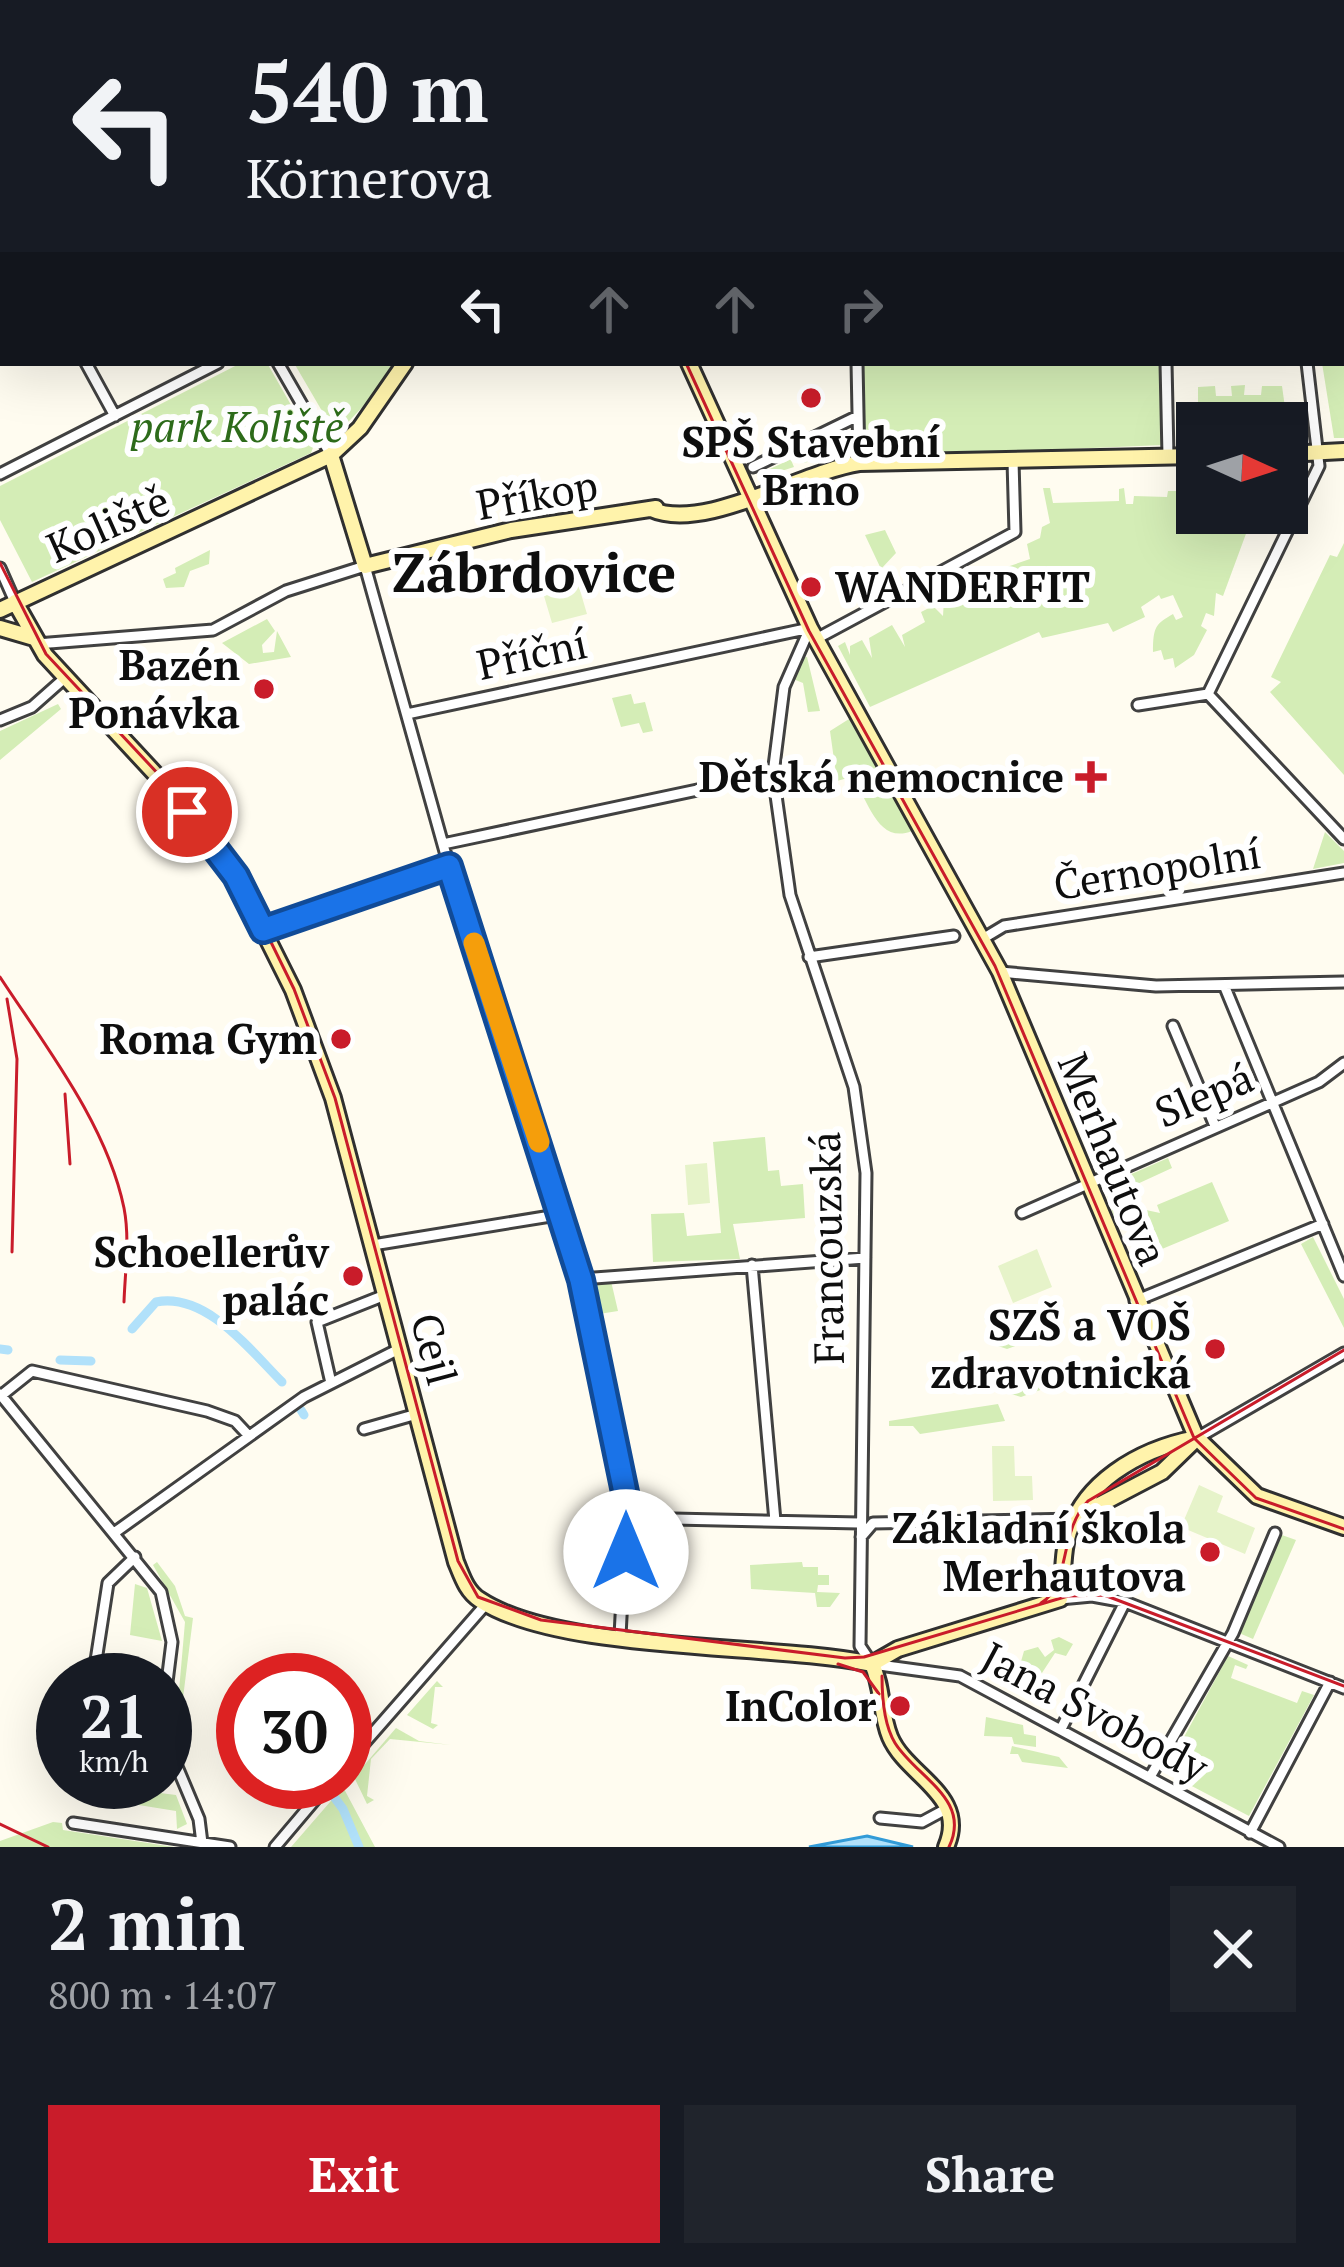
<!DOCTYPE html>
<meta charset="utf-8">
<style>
:root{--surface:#171b24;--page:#20242c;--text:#f1f3f6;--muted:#9ea1a6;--accent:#c91c2a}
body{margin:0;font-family:"PT Serif",serif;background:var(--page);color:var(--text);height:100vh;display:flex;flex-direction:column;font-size:45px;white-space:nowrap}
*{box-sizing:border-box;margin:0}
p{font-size:39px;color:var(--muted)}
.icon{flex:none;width:66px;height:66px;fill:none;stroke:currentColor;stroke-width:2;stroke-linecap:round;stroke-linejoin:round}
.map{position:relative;height:1847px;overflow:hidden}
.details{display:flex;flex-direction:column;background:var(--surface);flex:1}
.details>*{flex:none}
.hud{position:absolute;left:0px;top:0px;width:1344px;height:366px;box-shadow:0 12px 48px #0002;background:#171b24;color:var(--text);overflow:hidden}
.needle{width:78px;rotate:93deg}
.buttons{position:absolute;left:1176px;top:402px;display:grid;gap:24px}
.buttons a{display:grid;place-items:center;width:132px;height:132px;border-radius:0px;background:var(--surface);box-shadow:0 12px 48px #0002;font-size:60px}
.speed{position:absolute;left:36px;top:1653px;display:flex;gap:24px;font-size:60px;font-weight:700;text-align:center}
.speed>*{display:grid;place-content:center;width:156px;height:156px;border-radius:50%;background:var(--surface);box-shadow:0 12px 48px #0002;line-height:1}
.speed small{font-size:30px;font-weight:400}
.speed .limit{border:18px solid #d22;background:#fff;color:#111}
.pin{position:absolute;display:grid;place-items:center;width:102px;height:102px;color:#fff;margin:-51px;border:6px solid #fff;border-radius:50%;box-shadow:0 3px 12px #0007}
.me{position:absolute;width:132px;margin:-66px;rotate:0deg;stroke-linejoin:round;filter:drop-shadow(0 0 9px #0008)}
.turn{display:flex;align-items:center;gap:42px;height:252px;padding:0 48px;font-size:54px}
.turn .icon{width:156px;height:156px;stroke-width:2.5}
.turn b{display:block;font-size:84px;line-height:102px}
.lanes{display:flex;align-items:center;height:114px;padding:0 48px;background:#0003;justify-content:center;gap:60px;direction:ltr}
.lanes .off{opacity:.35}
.round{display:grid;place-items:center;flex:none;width:126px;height:126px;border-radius:0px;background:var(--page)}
.head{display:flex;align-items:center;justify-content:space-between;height:204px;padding:0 48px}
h1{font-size:72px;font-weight:600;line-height:90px}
.cta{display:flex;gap:24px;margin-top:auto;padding:24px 48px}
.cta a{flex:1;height:138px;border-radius:0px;background:var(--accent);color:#fff;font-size:48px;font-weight:600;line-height:138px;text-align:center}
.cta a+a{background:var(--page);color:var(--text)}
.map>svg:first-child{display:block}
.green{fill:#d4edb6}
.pitch{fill:#e6f3c9}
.water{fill:#b1e1fa;stroke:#329bd7;stroke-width:3}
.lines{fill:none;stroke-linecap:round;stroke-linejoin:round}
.canal{stroke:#b1e1fa;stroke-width:9}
.street-casing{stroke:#414141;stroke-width:15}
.secondary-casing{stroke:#303030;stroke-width:20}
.street{stroke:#fff;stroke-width:9}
.secondary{stroke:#fff3ab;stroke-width:14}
.tram{stroke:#c91c2a;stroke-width:3}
.rail{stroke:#c91c2a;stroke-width:3}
.route-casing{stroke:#114b97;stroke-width:30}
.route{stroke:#1a73e8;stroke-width:21}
.slow{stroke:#f59e0b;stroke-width:21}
.poi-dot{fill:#c91c2a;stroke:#fff;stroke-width:4.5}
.labels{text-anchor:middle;stroke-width:12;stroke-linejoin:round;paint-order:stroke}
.park-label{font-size:42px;font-style:italic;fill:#2d6b1a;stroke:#fff}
.poi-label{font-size:42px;font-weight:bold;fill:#0e0e0e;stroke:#fff;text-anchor:end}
.street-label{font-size:42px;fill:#0e0e0e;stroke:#fff}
.district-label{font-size:54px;font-weight:bold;fill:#0e0e0e;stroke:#fff}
</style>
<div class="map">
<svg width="1344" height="1847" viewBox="0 0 1344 1847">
<rect width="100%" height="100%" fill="#fffcf0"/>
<!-- green -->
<path class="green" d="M1278 0H1344V438H1334L1322 363H1341V3Z
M241 363H267L314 445 311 453 32 582 0 520V486Z
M294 363H393L368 401 336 435Z
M863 363H1161L1163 445 877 457 865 446Z
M1245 385 1244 395H1261L1262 386H1282L1287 422 1198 423V387L1215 386 1216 396H1232L1231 386Z
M848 433 845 451 804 463 800 456 791 460 794 467 760 478 759 474Z
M1043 488H1050L1053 503 1119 501V489L1124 488 1126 504H1133L1134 496 1167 497 1168 491H1180L1181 502 1190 503V490L1197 489V513H1263L1257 533 1247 531 1223 596 1216 593 1214 616 1206 613 1201 626 1207 630 1194 655 1175 668 1173 658 1164 660 1161 650 1153 652C1153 626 1156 624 1173 614L1176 620 1183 617 1173 595 1161 599 1159 595 1141 607 1145 617 1113 632 1108 623 1042 638 1039 632 870 707 838 646 845 642 850 655V646L862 640 872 658 869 638 892 625 905 647 902 635 925 622 921 612 933 606 943 616 944 599 979 580 986 593 1017 577 1015 571 1002 577 998 570 1030 559 1027 544 1040 538 1042 527 1050 523Z
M885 530 896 553 881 569 865 535Z
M1344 543V775L1270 692 1281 682 1271 677 1330 555 1337 557Z
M210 550 209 564 190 571 184 587 166 588 163 579 176 573 175 568Z
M267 619 275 631 262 645 263 653 274 652 277 631 291 657 249 664 222 643Z
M804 657H807L820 711 808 712 803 683 793 679Z
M631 694 634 704 645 702 653 731 643 733 639 723 621 727 612 698Z
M58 704 61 709 0 760V731Z
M849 719 912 831C876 845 869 798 851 777L837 781 830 731Z
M1325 832 1344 851V863L1313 869Z
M765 1137 768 1171 779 1170 781 1186 803 1184 805 1218 733 1224 740 1259 653 1262 651 1214 684 1213 687 1236 721 1233 713 1142Z
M1168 1158 1172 1168 1109 1197 1119 1233 1104 1186Z
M1212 1182 1229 1221 1162 1249 1146 1210 1160 1213 1157 1205Z
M1313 1237 1344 1299V1328L1301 1244Z
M611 1281 618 1311 599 1314 591 1283Z
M1010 1308 1023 1343 1007 1349 995 1345 984 1318Z
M1035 1368 1043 1389 1021 1397 1011 1394 1008 1379Z
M998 1404 1005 1421 920 1434 913 1426H889V1421Z
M1279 1534 1296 1540 1253 1639 1239 1633Z
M157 1562 175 1586 185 1616 193 1618 181 1714H177L185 1622 153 1565Z
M802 1562 803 1567H818V1575H829V1585H818L817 1592 840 1593 830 1607H817L815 1593 751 1589 750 1565Z
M135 1584 147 1588 162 1641 130 1635Z
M1059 1637 1073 1644 1066 1656 1055 1653 1040 1676 1020 1665 1024 1651 1038 1647 1045 1657 1054 1650 1051 1640Z
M1228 1656 1248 1665 1246 1669 1235 1665 1231 1678 1297 1703 1302 1691 1314 1695 1249 1816 1165 1772Z
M437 1681 443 1687H435L431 1723 438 1725 433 1729 407 1715Z
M986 1717 1023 1725 1024 1734 1036 1736V1747L1014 1744 1012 1737 984 1736Z
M396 1728 419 1741 451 1745 390 1739 371 1759 367 1796 374 1800 367 1804 354 1777Z
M1012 1746 1059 1757 1068 1768 1022 1762 1018 1754H1010Z
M91 1782H156L160 1793 176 1795 187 1824 177 1829 176 1811 95 1798 97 1784Z
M343 1787 375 1847H291Z
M53 1822 62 1823 63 1830 174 1847H0V1841Z"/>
<!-- pitch -->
<path class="pitch" d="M571 560 587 614 552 623 536 569Z
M707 1163 710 1203 688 1205 685 1165Z
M1037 1249 1052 1287 1013 1303 998 1266Z
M992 1446H1014L1015 1476H1032L1033 1500 993 1501Z
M1199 1485 1223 1496 1217 1512 1255 1528 1245 1554 1181 1527Z"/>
<!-- water -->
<path class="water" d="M867 1836 913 1847H809Z"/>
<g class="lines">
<!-- canal -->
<path class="canal" d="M132 1329 156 1302C206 1292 250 1350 282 1382
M0 1349 8 1350
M60 1360 91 1361
M301 1410 304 1415
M323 1782 343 1809 359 1847"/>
<defs>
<path id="street" d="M515 0 517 3
M1266 0V3
M111 3 128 2
M397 3 399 0
M0 30 1 26
M0 39 3 52
M0 217 3 216
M0 302 3 301
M0 356 3 354
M86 363 115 416
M278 363 331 455
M857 363 859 463
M1166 363 1168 456
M753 467 858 416
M0 474 218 363
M0 568 15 602
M810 628 784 687 773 774 790 895 854 1087 866 1173 860 1646 872 1664 960 1676 1279 1847
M816 639 1015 532 1013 461
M37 644 213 630 286 591 365 566 449 866 581 1279 627 1502 620 1636
M1208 694 1319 466 1307 363
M1208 694 1344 839
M1138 705 1208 694
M407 714 810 628
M0 720 32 707 67 676
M443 844 773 774
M263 930 449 866
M984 938 1004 926 1344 873
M809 957 954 936
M1000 972 1156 986 1344 982
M1224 985 1344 1276
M1173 1026 1215 1126
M1022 1213 1319 1082 1344 1063
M373 1245 563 1214
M752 1265 775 1521
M581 1279 865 1258
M1135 1301 1323 1224
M331 1383 317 1322 385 1295
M0 1394 161 1592 172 1642 165 1698
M2 1395 32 1371 207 1411 235 1421 249 1436
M364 1429 417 1414
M1197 1438 1344 1353
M628 1518 859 1523
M114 1533 304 1397 399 1349
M861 1537 873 1523 1076 1519
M1060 1599 1092 1596 1125 1602 1344 1688
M93 1680 108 1583 135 1557
M1061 1729 1125 1602
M165 1738 199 1819 202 1843
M345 1765 486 1604
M1150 1777 1233 1633 1275 1533
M880 1818 922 1822 948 1808
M73 1823 230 1847
M1250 1833 1330 1682
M275 1847 330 1782"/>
<path id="secondary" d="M617 3 618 0
M689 363 810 628 1000 972 1196 1437 1257 1496 1344 1527
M1287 454 1344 451
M331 455 365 566 511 530 656 508
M651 509C703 533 801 472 859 463L1197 456
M15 602 45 655 159 778 236 876 293 990 333 1098 456 1562C462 1576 466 1591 480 1600 560 1653 772 1643 872 1664
M0 610 331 455 360 428 405 363
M0 628 34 638
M1078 1516 1162 1472 1197 1438
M872 1664 898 1649 1060 1599C1064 1581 1062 1562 1066 1543 1079 1483 1139 1449 1197 1438
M872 1664C883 1687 880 1713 890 1737 907 1777 969 1795 946 1847"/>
</defs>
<!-- street casing -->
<use href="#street" class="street-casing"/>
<!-- secondary casing -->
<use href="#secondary" class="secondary-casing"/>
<!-- street -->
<use href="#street" class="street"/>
<!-- secondary -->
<use href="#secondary" class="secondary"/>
<!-- tram -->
<path class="tram" d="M513 0 515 3
M394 3 397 0
M0 353 3 352
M686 363 809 631 995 966 1194 1438 1256 1498 1344 1529
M0 563 46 654 161 777 238 875 294 989 335 1098 458 1561 478 1597 541 1620 845 1658 864 1657 1068 1596 1104 1595 1344 1686
M1041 1603C1071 1586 1058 1532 1088 1501L1344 1350
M838 1664 863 1672 879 1694
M882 1676C882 1696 884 1725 895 1743 917 1778 972 1799 949 1847"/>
<!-- rail -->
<path class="rail" d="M0 977C46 1047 107 1125 124 1208 130 1239 125 1272 124 1302
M7 999 17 1059 12 1252
M65 1094 70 1164
M0 1824 48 1847"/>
</g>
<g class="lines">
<defs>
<path id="route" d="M187 812 236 876 263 930 449 866 581 1280 627 1502 626 1552"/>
</defs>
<!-- route casing -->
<use href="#route" class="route-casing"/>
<!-- route -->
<use href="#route" class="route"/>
<!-- slow -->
<path class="slow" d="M474 943 539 1142"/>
</g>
<!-- markers -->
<g class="poi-dot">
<circle cx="811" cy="398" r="12"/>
<circle cx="811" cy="587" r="12"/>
<circle cx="264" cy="689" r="12"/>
<path d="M1085 759h12v12h12v12h-12v12h-12v-12h-12v-12h12z"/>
<circle cx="341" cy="1039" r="12"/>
<circle cx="353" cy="1276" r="12"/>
<circle cx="1215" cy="1349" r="12"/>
<circle cx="1210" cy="1552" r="12"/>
<circle cx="900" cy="1706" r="12"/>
</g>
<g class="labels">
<!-- park labels -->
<g class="park-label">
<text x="237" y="442">park Koliště</text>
</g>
<!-- poi labels -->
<g class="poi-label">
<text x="811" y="457" text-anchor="middle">SPŠ Stavební<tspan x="811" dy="48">Brno</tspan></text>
<text x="835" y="602" text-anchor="start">WANDERFIT</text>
<text x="240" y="680">Bazén<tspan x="240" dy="48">Ponávka</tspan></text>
<text x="1064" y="792">Dětská nemocnice</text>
<text x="317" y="1054">Roma Gym</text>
<text x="329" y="1267">Schoellerův<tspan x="329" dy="48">palác</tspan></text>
<text x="1191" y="1340">SZŠ a VOŠ<tspan x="1191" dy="48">zdravotnická</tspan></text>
<text x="1186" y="1543">Základní škola<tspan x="1186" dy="48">Merhautova</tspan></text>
<text x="876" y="1721">InColor</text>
</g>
<!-- street labels -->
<g class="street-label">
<text transform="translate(537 495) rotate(-10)" y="15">Příkop</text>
<text transform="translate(108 524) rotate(-24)" y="15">Koliště</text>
<text transform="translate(532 654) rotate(-12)" y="15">Příční</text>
<text transform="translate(1157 869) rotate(-9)" y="15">Černopolní</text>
<text transform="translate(1204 1095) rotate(-23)" y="15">Slepá</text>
<text transform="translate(1113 1159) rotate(68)" y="15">Merhautova</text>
<text transform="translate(827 1248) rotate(-91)" y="15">Francouzská</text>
<text transform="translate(434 1349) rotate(75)" y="15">Cejl</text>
<text transform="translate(1095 1712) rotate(28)" y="15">Jana Svobody</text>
</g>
<!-- district labels -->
<g class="district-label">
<text x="534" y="592">Zábrdovice</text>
</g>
</g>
</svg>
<div class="buttons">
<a><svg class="needle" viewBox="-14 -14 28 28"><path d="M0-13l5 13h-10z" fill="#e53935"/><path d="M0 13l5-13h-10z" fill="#9ea1a6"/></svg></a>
</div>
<div class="speed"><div>21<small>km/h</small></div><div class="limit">30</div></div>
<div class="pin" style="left:187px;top:812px;background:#d93025"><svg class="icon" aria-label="arrive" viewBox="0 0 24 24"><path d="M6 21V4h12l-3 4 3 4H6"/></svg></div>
<svg class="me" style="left:626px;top:1552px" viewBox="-20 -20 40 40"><circle r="19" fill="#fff"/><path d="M0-13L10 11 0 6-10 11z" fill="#1a73e8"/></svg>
<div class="hud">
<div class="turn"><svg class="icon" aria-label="left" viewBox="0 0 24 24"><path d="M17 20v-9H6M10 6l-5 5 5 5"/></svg><div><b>540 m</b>Körnerova</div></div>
<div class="lanes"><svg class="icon" aria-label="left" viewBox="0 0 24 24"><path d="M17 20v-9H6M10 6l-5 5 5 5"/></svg><svg class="icon off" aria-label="ahead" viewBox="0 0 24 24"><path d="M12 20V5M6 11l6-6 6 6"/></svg><svg class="icon off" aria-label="ahead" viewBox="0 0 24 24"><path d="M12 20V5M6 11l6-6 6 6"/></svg><svg class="icon off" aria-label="right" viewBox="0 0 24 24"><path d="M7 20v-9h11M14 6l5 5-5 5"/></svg></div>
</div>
</div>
<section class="details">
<div class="head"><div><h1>2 min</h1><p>800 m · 14:07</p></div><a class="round"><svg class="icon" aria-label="close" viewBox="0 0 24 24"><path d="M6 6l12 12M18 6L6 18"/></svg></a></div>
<div class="cta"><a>Exit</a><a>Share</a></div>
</section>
